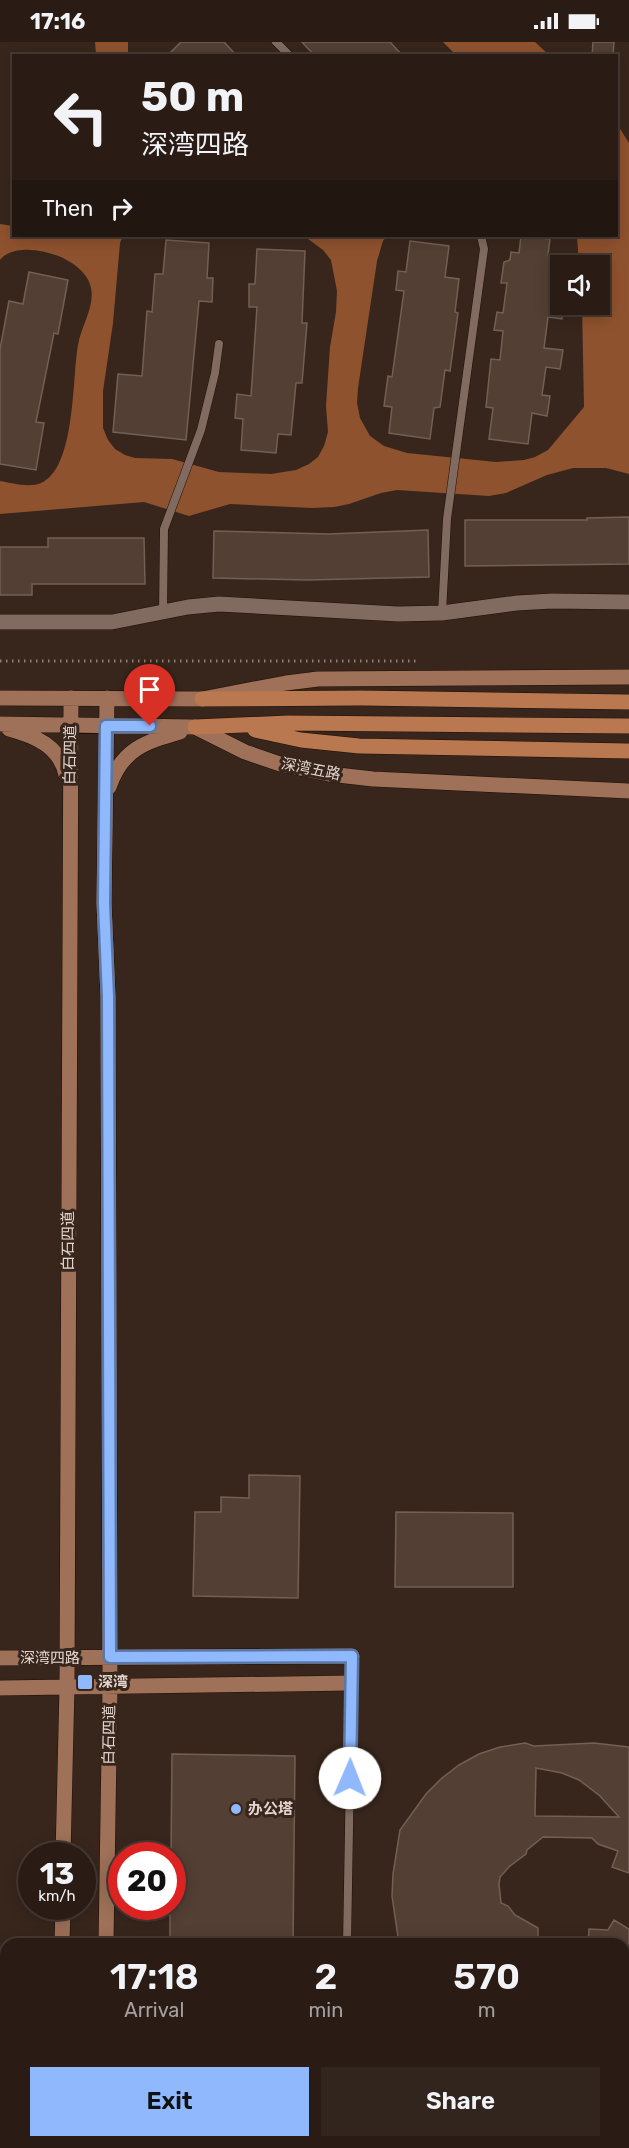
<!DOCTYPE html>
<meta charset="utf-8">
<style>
:root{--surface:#2a1c15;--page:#32251e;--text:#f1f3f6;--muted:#a5a1a0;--line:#463a34;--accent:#8fb8fd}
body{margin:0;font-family:Rubik,"Noto Sans SC",sans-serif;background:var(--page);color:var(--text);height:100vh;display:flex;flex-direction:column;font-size:22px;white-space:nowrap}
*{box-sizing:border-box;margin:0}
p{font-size:20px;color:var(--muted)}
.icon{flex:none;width:33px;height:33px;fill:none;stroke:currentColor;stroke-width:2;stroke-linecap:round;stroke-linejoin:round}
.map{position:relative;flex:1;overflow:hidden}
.sheet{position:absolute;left:0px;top:1896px;width:630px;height:210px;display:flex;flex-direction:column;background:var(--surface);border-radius:18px 18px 0 0;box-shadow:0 3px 15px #0003,0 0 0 2px var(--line)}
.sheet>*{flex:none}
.hud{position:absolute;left:12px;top:12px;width:606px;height:183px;border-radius:0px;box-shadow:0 3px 15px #0003,0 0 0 2px var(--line);background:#2a1c15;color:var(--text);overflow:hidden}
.tools{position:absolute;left:550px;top:213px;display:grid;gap:12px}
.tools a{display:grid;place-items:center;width:60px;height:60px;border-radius:0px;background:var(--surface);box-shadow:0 3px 15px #0003,0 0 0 2px var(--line);font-size:30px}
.speed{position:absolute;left:18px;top:1800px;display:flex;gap:12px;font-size:30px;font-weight:700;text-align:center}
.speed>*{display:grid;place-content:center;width:78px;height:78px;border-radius:50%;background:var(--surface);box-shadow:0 3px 15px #0003,0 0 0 2px var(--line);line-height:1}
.speed small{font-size:15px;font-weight:400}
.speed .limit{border:9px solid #d22;background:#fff;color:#111}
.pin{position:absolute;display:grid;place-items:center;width:51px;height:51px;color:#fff;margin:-62px -26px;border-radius:50% 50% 50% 0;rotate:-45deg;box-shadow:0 0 6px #0007}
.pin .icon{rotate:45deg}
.me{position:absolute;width:66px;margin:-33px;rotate:1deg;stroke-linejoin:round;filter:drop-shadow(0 0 4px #0008)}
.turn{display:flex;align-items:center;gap:21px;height:126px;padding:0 30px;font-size:27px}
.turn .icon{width:78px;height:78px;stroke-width:2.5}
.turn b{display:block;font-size:42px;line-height:51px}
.then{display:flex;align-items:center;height:57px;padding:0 30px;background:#0003;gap:12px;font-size:22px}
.eta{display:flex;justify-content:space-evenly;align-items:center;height:102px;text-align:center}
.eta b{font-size:36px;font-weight:600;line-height:42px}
.action{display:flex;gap:12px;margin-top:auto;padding:12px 30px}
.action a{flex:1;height:69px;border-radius:0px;background:var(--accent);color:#111;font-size:24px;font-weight:600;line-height:69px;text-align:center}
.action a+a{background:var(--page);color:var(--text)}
.status{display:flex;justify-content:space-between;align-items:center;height:42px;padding:0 30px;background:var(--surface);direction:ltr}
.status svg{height:16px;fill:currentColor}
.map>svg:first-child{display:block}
.water{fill:#8f522e}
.building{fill:#533f34;stroke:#745f53;stroke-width:1.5;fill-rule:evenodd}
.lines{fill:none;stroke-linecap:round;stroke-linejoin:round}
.lane-casing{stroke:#1f0e06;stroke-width:9}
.street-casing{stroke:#1f0e06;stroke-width:16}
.secondary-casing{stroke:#1f0e06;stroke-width:16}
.primary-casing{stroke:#1f0e06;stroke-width:16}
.path{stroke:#8d7d75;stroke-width:3;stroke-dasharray:1.5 4.5;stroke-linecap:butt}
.lane{stroke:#816b60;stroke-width:8}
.street{stroke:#816b60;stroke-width:15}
.secondary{stroke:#9e7158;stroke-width:15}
.primary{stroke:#ba7851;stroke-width:15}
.route-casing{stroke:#5d78a4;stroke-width:15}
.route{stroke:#8fb8fd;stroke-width:10}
.poi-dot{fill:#8fb8fd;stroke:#38261c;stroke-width:2}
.labels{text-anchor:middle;stroke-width:6;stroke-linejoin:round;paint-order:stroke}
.street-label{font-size:15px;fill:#e2d5cf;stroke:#38261c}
.poi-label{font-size:15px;font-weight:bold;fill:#e2d5cf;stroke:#38261c;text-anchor:start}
</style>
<div class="status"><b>17:16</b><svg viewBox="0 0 49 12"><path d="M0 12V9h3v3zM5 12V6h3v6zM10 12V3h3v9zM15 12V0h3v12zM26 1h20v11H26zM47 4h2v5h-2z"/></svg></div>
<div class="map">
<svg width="629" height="2106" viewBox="0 0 629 2106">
<rect width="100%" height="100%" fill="#38261c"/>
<!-- water -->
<path class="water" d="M95 0H128V13H96Z
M443 0H535L549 13H456Z
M617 82 629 101V432L606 426H573L547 433 506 451 489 454 397 448 381 451 349 462 334 465 312 466 230 462 189 474 144 460 0 472V439C12 441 29 446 41 441 76 426 72 335 78 303 81 284 95 265 91 246 85 213 17 195 0 218V182L13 184 14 194H123L120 201 113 281 103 349V386L108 398 115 407 125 413 135 416 172 417 219 430 271 432 296 428 309 422 318 415 324 404 328 390 326 364 330 305 336 270 337 249 331 218 323 208 304 194H387L383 199 377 219 358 346 357 361 360 376 370 394 384 404 407 411 496 420 524 418 535 415 548 408 584 365 582 263 600 262V224L579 223 577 194H616Z"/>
<!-- building -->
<path class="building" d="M181 0H224L237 14H167Z
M302 0H390L403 14H315Z
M593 0H614L613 14H592Z
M521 194 550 197 548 213 558 214 552 259 564 262 562 277 548 275 544 306 563 308 560 327 546 325 542 353 550 354 547 374 532 371 528 402 489 397 493 366 486 365 491 317 500 318 503 289 494 288 497 270 503 271 507 241H501L504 220 510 218 511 210 519 211Z
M166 198 209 201 207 236H213L212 260 199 259 186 398 113 390 118 332 142 334 147 269 152 270 155 232H163Z
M410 199 449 204 445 235 459 237 455 270 458 271 450 329 445 328 440 365 434 366 430 397 389 391 392 365 384 364 388 334 392 335 404 249 396 248 398 229 406 230Z
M257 207 305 209 302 281H307L302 341H296L291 393 278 392 276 411 241 408 243 377 235 376 237 352 251 354 257 265H249V242H255Z
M29 230 68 238 58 292 54 291 36 380 44 381 36 428 0 422V307L9 259 23 262Z
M629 475V522L465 524V478H587V476Z
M428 488 429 535 307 538 213 536 214 489 328 492Z
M48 496H144L145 542H32V553H0V505H48Z
M249 1433 300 1434 298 1556 193 1554 195 1470H221V1455L249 1456Z
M396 1470 513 1471V1545H395Z
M525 1701 534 1704 594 1701 629 1705V1831L612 1825 618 1809 598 1802 592 1796 543 1795 527 1808 526 1812 510 1824 500 1835 499 1842 501 1861 508 1864 515 1873 538 1886V1902H399L392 1854 393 1832 400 1788 426 1752 442 1736 459 1723 479 1712 500 1705ZM536 1726 562 1731 579 1738 600 1754 619 1775 535 1774Z
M172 1712 295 1714 293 1902H170V1864H172V1814H171Z
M614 1878 629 1887V1902H588L589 1887 608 1888Z"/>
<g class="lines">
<defs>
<path id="lane" d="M276 0 290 14
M163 571 164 487 201 388 215 331 219 302
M442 571 447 477 484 207 481 194
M347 1902 352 1614"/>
<path id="street" d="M0 580H112L188 565 219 562 398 572 442 571 517 561 552 559 629 560"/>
<path id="secondary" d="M0 656 202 657 286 641 318 637 629 635
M0 682 195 685 245 710 280 722 329 732 373 737 629 749
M9 687C35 694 60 704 66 733
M109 745C122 707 145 700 180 690
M0 1616 352 1614
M0 1646 351 1641
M63 1814 67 1645 71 656
M62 1902 63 1864
M106 1902 110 1645 108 955 104 861 107 656
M58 2106V2100
M103 2106V2100"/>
<path id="primary" d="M202 657 361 656 629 660
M195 685 288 681 629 684
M255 688 301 698 359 704 629 709"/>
</defs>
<!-- lane casing -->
<use href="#lane" class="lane-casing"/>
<!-- street casing -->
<use href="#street" class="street-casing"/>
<!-- secondary casing -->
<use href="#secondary" class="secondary-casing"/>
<!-- primary casing -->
<use href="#primary" class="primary-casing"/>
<!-- path -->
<path class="path" d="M0 619H420"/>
<!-- lane -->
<use href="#lane" class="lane"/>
<!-- street -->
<use href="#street" class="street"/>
<!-- secondary -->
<use href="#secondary" class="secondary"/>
<!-- primary -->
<use href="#primary" class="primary"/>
</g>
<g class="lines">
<defs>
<path id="route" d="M150 684H106L104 861 108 955 110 1615 352 1614 350 1736"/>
</defs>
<!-- route casing -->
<use href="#route" class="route-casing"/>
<!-- route -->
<use href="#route" class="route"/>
</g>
<!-- markers -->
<g class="poi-dot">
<rect x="77" y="1632" width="16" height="16" rx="3"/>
<circle cx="236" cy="1767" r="6"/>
</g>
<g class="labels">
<!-- street labels -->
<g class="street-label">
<text transform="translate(70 713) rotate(-89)" y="5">白石四道</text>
<text transform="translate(311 727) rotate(11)" y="5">深湾五路</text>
<text transform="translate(68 1199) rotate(-90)" y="5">白石四道</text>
<text x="50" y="1621">深湾四路</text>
<text transform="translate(109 1693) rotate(-89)" y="5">白石四道</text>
</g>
<!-- poi labels -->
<g class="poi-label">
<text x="98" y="1645">深湾</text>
<text x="248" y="1772">办公塔</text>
</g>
</g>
</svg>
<div class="tools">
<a><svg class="icon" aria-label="sound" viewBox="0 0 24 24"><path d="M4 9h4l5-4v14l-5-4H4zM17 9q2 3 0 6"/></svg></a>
</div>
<div class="speed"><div>13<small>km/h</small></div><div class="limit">20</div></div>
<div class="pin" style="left:150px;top:684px;background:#d93025"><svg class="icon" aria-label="arrive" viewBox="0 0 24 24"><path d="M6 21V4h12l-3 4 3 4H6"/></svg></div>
<svg class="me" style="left:350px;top:1736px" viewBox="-20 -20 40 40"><circle r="19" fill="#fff"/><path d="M0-13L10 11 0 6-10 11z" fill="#8fb8fd"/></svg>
<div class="hud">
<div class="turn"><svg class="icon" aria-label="left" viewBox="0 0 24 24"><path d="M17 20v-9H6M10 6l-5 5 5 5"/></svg><div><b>50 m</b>深湾四路</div></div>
<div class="then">Then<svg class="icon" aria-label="right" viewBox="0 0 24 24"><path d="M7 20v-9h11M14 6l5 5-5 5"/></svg></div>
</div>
<section class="sheet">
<div class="eta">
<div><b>17:18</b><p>Arrival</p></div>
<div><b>2</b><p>min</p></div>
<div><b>570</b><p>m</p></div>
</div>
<div class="action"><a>Exit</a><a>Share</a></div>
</section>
</div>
